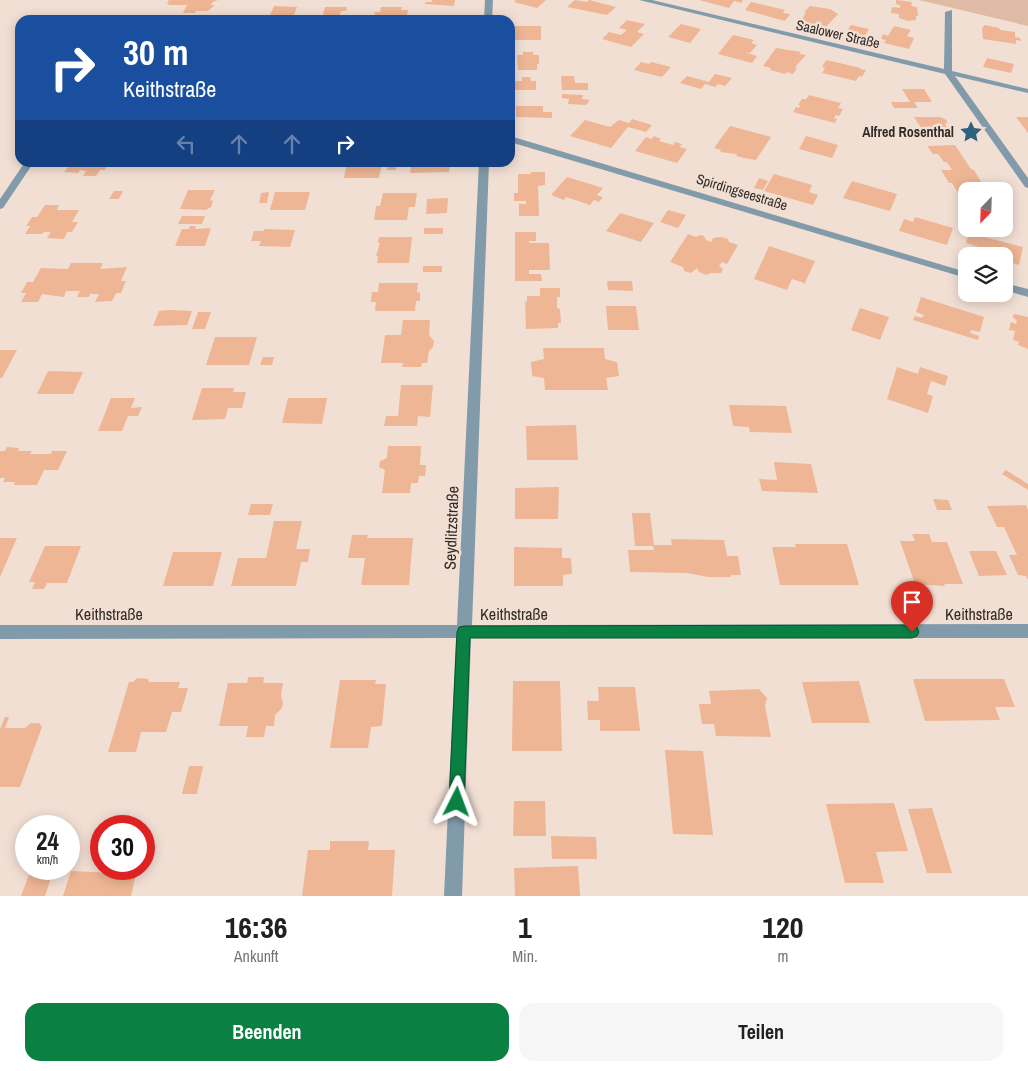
<!DOCTYPE html>
<html lang="de">
<meta charset="utf-8">
<style>
:root{--surface:#fff;--page:#f6f6f6;--text:#202124;--muted:#757577;--accent:#0b8043}
body{margin:0;font-family:"Archivo Narrow",sans-serif;background:var(--page);color:var(--text);height:100vh;display:flex;flex-direction:column;font-size:19px;white-space:nowrap}
*{box-sizing:border-box;margin:0}
p{font-size:16px;color:var(--muted)}
.icon{flex:none;width:28px;height:28px;fill:none;stroke:currentColor;stroke-width:2;stroke-linecap:round;stroke-linejoin:round}
.map{position:relative;height:896px;overflow:hidden}
.details{display:flex;flex-direction:column;background:var(--surface);flex:1}
.details>*{flex:none}
.hud{position:absolute;left:15px;top:15px;width:500px;height:152px;border-radius:15px;box-shadow:0 2px 12px #0003;background:#1a4fa0;color:#fff;overflow:hidden}
.needle{width:32px;rotate:203deg}
.fabs{position:absolute;left:958px;top:182px;display:grid;gap:10px}
.fabs a{display:grid;place-items:center;width:55px;height:55px;border-radius:10px;background:var(--surface);box-shadow:0 2px 12px #0003;font-size:25px}
.speed{position:absolute;left:15px;top:815px;display:flex;gap:10px;font-size:25px;font-weight:700;text-align:center}
.speed>*{display:grid;place-content:center;width:65px;height:65px;border-radius:50%;background:var(--surface);box-shadow:0 2px 12px #0003;line-height:1}
.speed small{font-size:12px;font-weight:400}
.speed .limit{border:8px solid #d22;background:#fff;color:#111}
.pin{position:absolute;display:grid;place-items:center;width:42px;height:42px;color:#fff;margin:-51px -21px;border-radius:50% 50% 50% 0;rotate:-45deg;box-shadow:0 0 5px #0007}
.pin .icon{rotate:45deg}
.me{position:absolute;width:55px;margin:-28px;rotate:3deg;stroke-linejoin:round;filter:drop-shadow(0 0 4px #0008)}
.turn{display:flex;align-items:center;gap:18px;height:105px;padding:0 25px;font-size:22px}
.turn .icon{width:65px;height:65px;stroke-width:2.5}
.turn b{display:block;font-size:35px;line-height:42px}
.lanes{display:flex;align-items:center;height:48px;padding:0 25px;background:#0003;justify-content:center;gap:25px;direction:ltr}
.lanes .off{opacity:.35}
.eta{display:flex;justify-content:space-evenly;align-items:center;height:85px;text-align:center}
.eta b{font-size:30px;font-weight:700;line-height:35px}
.button{display:flex;gap:10px;margin-top:auto;padding:10px 25px}
.button a{flex:1;height:58px;border-radius:15px;background:var(--accent);color:#fff;font-size:20px;font-weight:700;line-height:58px;text-align:center}
.button a+a{background:var(--page);color:var(--text)}
.map>svg:first-child{display:block}
.green{fill:#dfbaa4}
.building{fill:#eeb694}
.lines{fill:none;stroke-linecap:round;stroke-linejoin:round}
.minor{fill:#829baa;fill-rule:evenodd}
.route{fill:#0b8043;stroke:#07532c}
.labels{text-anchor:middle;stroke-width:5;stroke-linejoin:round;paint-order:stroke}
.far-street-label{font-size:14px;fill:#312a26;stroke:#f2dfd4}
.far-poi-label{font-size:14px;font-weight:bold;fill:#312a26;stroke:#f2dfd4;text-anchor:end}
.street-label{font-size:16px;fill:#312a26;stroke:#f2dfd4}
</style>
<div class="map">
<svg width="1028" height="896" viewBox="0 0 1028 896">
<rect width="100%" height="100%" fill="#f2dfd4"/>
<!-- green -->
<path class="green" d="M919 0H1028V26Z"/>
<!-- building -->
<path class="building" d="M169 0H218L213 2 211 5H215L208 11H196L195 13H183L187 5H169L167 3Z
M432 0H455L454 6 425 4V2H432Z
M516 0H546L537 8 514 2Z
M575 0 587 2 589 0 616 7 607 15 567 7Z
M699 0H743L741 3 734 1 729 8Z
M896 0 912 2 911 6 917 7 918 16H916V20L908 21 899 18V14L891 13 892 7 900 8V5L896 4Z
M751 2 785 10 783 13 790 14 785 21 745 10Z
M274 6 297 7 292 20H268Z
M810 6 830 9 838 14 823 30 799 25 806 12H804Z
M325 7H347L346 11H341L339 20H321L322 17H317L318 15H323Z
M381 7H402L401 10H408L407 16H394L393 20H374L375 12H380Z
M627 20 645 24 637 32 644 34 631 47 602 39 609 32 621 35 627 30 619 28Z
M681 24 701 29 690 43 668 37Z
M851 25 869 29 863 39 844 35Z
M985 25 999 28 1000 30 1015 32V37L1020 38 1021 41 1016 40V44L983 39 982 28Z
M514 26H541V40H514Z
M894 26 911 30 907 36 914 38 909 49 884 43 886 40 881 39 883 34 888 36Z
M733 35 754 40 751 43 757 45 750 53 744 52 757 56 752 63 718 54Z
M776 48 801 52 799 54 806 55 795 67 797 68 793 74 787 72 785 74 770 70 771 68 763 66Z
M523 52H533V55H539V64H537V70H518L517 55H523Z
M987 58 1014 64 1011 73 983 67Z
M826 60 861 68 860 69 866 70 862 77 859 76 856 81 822 73 825 68 822 67Z
M641 62 649 64 651 62 671 67 662 77 634 70Z
M715 74 732 78 725 86 718 84 715 87 705 84 701 89 680 83 687 76 709 82Z
M561 76H574L575 83H588V90H562Z
M522 77H530L531 81H536V90H515V81H522Z
M902 89H924L932 102H914L918 108H894L891 102H910Z
M562 94 583 95 582 99 590 100 586 105 568 104 569 99 562 98Z
M809 95 841 103 838 108 843 109 839 116 836 115 834 118 837 119 835 123 793 112 796 107 799 108 800 105H798L802 99H806Z
M516 106H543V112H552V118L516 117Z
M914 117H940L945 119 948 122 945 124 949 130 923 131Z
M1016 117H1028V133Z
M632 119 652 125 646 132 628 127 611 148 570 136 585 120 610 127 619 120 629 123Z
M730 126 771 137 756 160 744 158 736 156 737 154 720 152 721 150 714 148Z
M654 136 661 139 659 141 673 145 675 142 682 144 680 147 687 149 677 163 635 151 646 137 652 139Z
M806 136 817 139 838 145 832 158 799 149Z
M955 145 971 169 974 170 986 190 966 191V206L952 183H949L941 170H952L947 162H944L938 154H933L927 146Z
M67 162H109L105 170H100L96 176H83L86 171 80 170 78 173 64 172 69 166H65Z
M382 162 379 178H344L347 163Z
M388 162H397L396 170H387Z
M412 162H450L449 172 410 173Z
M531 172H545V185L538 186 539 216H519V204H526V201H514V193H518V174H531Z
M774 174 812 185 809 192 818 195 813 205 764 191Z
M567 177 603 188 597 195 603 197 599 202 594 200 590 205 566 197 564 200 551 195Z
M759 178 768 181 763 190 754 188Z
M852 181 897 194 890 211 843 198Z
M188 190H215L210 200 213 201 211 207 206 210 180 209Z
M114 191H123L119 199H109Z
M269 192 267 203H259L261 193Z
M275 192H310L305 210H270Z
M383 193H417L415 207H409L407 220H374L376 206H380Z
M448 198 447 213 426 214 427 199Z
M45 205H59L57 210H79L72 222H78L72 232H67L64 239 47 238 51 232H44L42 234H25L30 226H26L32 217H37Z
M668 210 686 215 678 228 660 222Z
M620 213 654 223 641 242 606 231Z
M182 216H205L202 224H178Z
M915 217 953 228 947 245 899 231 904 219 913 222Z
M190 226H196L195 229 211 228 205 246H175L182 229H189Z
M424 228H443V234H424Z
M264 229 295 230 290 247 259 246 261 241H251L254 231H264Z
M515 232H536V241H529V243H549L550 270H529V274H541L542 281H515Z
M969 233 1023 247 1019 265 1004 260V256L984 255 985 249 966 243Z
M688 234 696 237 700 235 704 236 706 240 711 242 713 238 721 237 728 239 729 242 738 245 727 264 722 262 719 266 723 269 721 273H711L706 275 699 272 697 268 691 273 684 271 683 267 670 262Z
M379 237H412L409 263H377L378 256H376L380 243H378Z
M769 246 815 261 804 285V283L792 279 787 290 754 279Z
M71 263H103L100 269 127 267 121 281H126L121 293H116L112 301 95 302 99 294H90L89 297H77L80 291H66L64 297 42 294 38 302H21L26 293H21L27 282H33L41 268 68 269Z
M423 266H442V272H423Z
M607 281H632L633 291 608 290Z
M379 283H418L417 293 420 292V301H416L415 311H375L376 302H371L372 292H378Z
M540 288H560V297H557V308L560 309 561 323H558V328L526 329 525 301 527 302V296H540Z
M921 297 984 317 980 332 971 330 970 333 979 336 978 340 913 320 915 316 922 318 924 315 916 312Z
M606 306H636L639 330H608Z
M860 308 889 317 880 340 851 330Z
M170 310 192 311 187 325 153 326 159 311Z
M198 312H211L205 329H192Z
M1015 314 1028 317V349L1018 345 1019 342 1013 340 1015 331 1009 330 1011 322 1016 324 1017 321 1012 316Z
M403 320H430L429 335 434 341 433 347 429 351 427 363H422L421 367H402L403 363H381L385 335H401Z
M215 337H257L249 365H206Z
M543 348H604L605 359 617 362 619 376 606 378 608 390H545L544 378 532 376 531 362 544 359Z
M0 350H17L2 378H0Z
M263 357H274L272 365H260Z
M897 367 918 374 920 367 948 376 945 386 931 381 927 394 933 396 928 413 887 399Z
M48 371 83 372 73 394H37Z
M401 385H433L430 417 418 416 417 426H384L386 416H398Z
M202 388H234L233 392H246L242 408H228L225 419 192 420Z
M111 398H135L131 408 142 407 138 416H128L122 431H98Z
M288 398H327L322 424 282 423Z
M729 405 786 406 792 433 750 432 749 427 733 426Z
M576 425 578 460H527L526 426Z
M388 446H421L420 465H426L425 476H419L418 483H411L410 493H382L385 470 379 467 380 461 387 458Z
M7 447 19 448 18 451H32L30 454H51L52 451H67L58 470H44L37 485H14L15 482H3L5 478H0V451H5Z
M774 462 811 464 818 493 762 491 759 479 777 480Z
M1006 470 1028 484V490L1002 474Z
M559 487 558 519H515V488Z
M933 499 948 500 952 510H937Z
M251 504H273L270 515H248Z
M1026 505 1028 510V580L1026 576 1018 575 1009 555H1017L1004 527H997L987 506Z
M632 513H650L654 545H672L671 539 724 540 727 556H738L741 575H731V577H708L687 573 630 572 628 550H654L653 546H635Z
M274 521H302L296 549H310L308 562H301L296 586H231L238 558H266Z
M912 534H929L932 542H947L963 584H945L944 586 915 584 900 541H915Z
M352 535H368L367 538H413L409 585H361L365 558H348Z
M0 538H17L0 577Z
M795 544H847L859 585H780L772 547H796Z
M45 546H81L67 583H47L44 589H32L35 582H29Z
M514 547 562 548V558H571L572 574 563 575V586H514Z
M969 551H996L1007 575 979 576Z
M173 552H222L213 586H163Z
M248 677H264L263 683H283L281 696 283 703 282 708 275 715 274 726H266L264 737H246L248 726H219L228 683H247Z
M137 678 148 679 149 682H180L178 688H188L181 712H172L166 732H141L136 752H108L129 682H133Z
M913 679H1004L1015 707H995L1000 720 925 721Z
M340 680H376L375 684H386L382 726 371 727 368 748H330Z
M513 681H560L562 751H512Z
M859 681 870 723H812L802 682Z
M598 687H635L640 731H600V720H588L587 701H599Z
M759 689 767 698 765 706 771 737 716 736 714 724H702L699 704H711L709 691Z
M5 717H9L5 728H25L31 723H39L42 727 20 787H0V729Z
M665 750 703 751 713 835 673 834Z
M189 766H203L197 794H182Z
M514 801H545L546 836H513Z
M894 803 908 851 876 852 884 883H845L826 804Z
M932 808 952 873H927L908 809Z
M551 836 596 837 597 859H552Z
M330 841H369L368 850H395L392 896H302L308 850H330Z
M578 866 580 896H515L514 868Z
M31 869H54L45 896H21Z
M71 871 136 874 131 896H63Z"/>
<g class="lines">
<!-- minor -->
<path class="minor" d="M485 0H493L492 20H484Z
M639 0H652L944 69 945 12 952 10V71L1028 89V93L955 76 1028 178V188L1025 187 945 74Z
M510 136 966 272V278L510 142Z
M25 162H34L3 208 0 209V199Z
M479 162H489L472 625 1028 624V638H471L462 896H444L456 638 0 639V625H457Z
M1004 283 1028 289V297L1004 290Z"/>
</g>
<!-- route -->
<path class="route" d="M912 625 917 627 919 632 917 636 912 638H470L464 802 462 807 457 809 451 807 449 802 457 632 459 627 464 626Z"/>
<!-- icons -->
<defs>
<symbol id="sight-bare" viewBox="-9 -9 18 18"><path d="M0-6L1.8-2.2L6-1.7L2.9 1.2L3.7 5.4L0 3.3L-3.7 5.4L-2.9 1.2L-6-1.7L-1.8-2.2Z" fill="#2e617e" stroke="#f2dfd4" stroke-width="2.5" paint-order="stroke"/></symbol>
</defs>
<g fill-rule="evenodd">
<use href="#sight-bare" x="955" y="116" width="32" height="32"/>
</g>
<g class="labels">
<!-- far-street labels -->
<g class="far-street-label">
<text transform="translate(838 34) rotate(13)" y="5">Saalower Straße</text>
<text transform="translate(742 192) rotate(17)" y="5">Spirdingseestraße</text>
</g>
<!-- far-poi labels -->
<g class="far-poi-label">
<text x="954" y="137">Alfred Rosenthal</text>
</g>
<!-- street labels -->
<g class="street-label">
<text transform="translate(451 528) rotate(-88)" y="6">Seydlitzstraße</text>
<text x="109" y="620">Keithstraße</text>
<text x="514" y="620">Keithstraße</text>
<text x="979" y="620">Keithstraße</text>
</g>
</g>
</svg>
<div class="fabs">
<a><svg class="needle" viewBox="-14 -14 28 28"><path d="M0-13l5 13h-10z" fill="#e53935"/><path d="M0 13l5-13h-10z" fill="#757577"/></svg></a>
<a><svg class="icon" aria-label="layers" viewBox="0 0 24 24"><path d="M12 4l9 5-9 5-9-5zM3 14l9 5 9-5"/></svg></a>
</div>
<div class="speed"><div>24<small>km/h</small></div><div class="limit">30</div></div>
<div class="pin" style="left:912px;top:632px;background:#d93025"><svg class="icon" aria-label="arrive" viewBox="0 0 24 24"><path d="M6 21V4h12l-3 4 3 4H6"/></svg></div>
<svg class="me" style="left:457px;top:802px" viewBox="-20 -20 40 40"><path d="M0-17L14 15 0 8-14 15z" fill="#0b8043" stroke="#fff" stroke-width="4"/></svg>
<div class="hud">
<div class="turn"><svg class="icon" aria-label="right" viewBox="0 0 24 24"><path d="M7 20v-9h11M14 6l5 5-5 5"/></svg><div><b>30 m</b>Keithstraße</div></div>
<div class="lanes"><svg class="icon off" aria-label="left" viewBox="0 0 24 24"><path d="M17 20v-9H6M10 6l-5 5 5 5"/></svg><svg class="icon off" aria-label="ahead" viewBox="0 0 24 24"><path d="M12 20V5M6 11l6-6 6 6"/></svg><svg class="icon off" aria-label="ahead" viewBox="0 0 24 24"><path d="M12 20V5M6 11l6-6 6 6"/></svg><svg class="icon" aria-label="right" viewBox="0 0 24 24"><path d="M7 20v-9h11M14 6l5 5-5 5"/></svg></div>
</div>
</div>
<section class="details">
<div class="eta">
<div><b>16:36</b><p>Ankunft</p></div>
<div><b>1</b><p>Min.</p></div>
<div><b>120</b><p>m</p></div>
</div>
<div class="button"><a>Beenden</a><a>Teilen</a></div>
</section>
